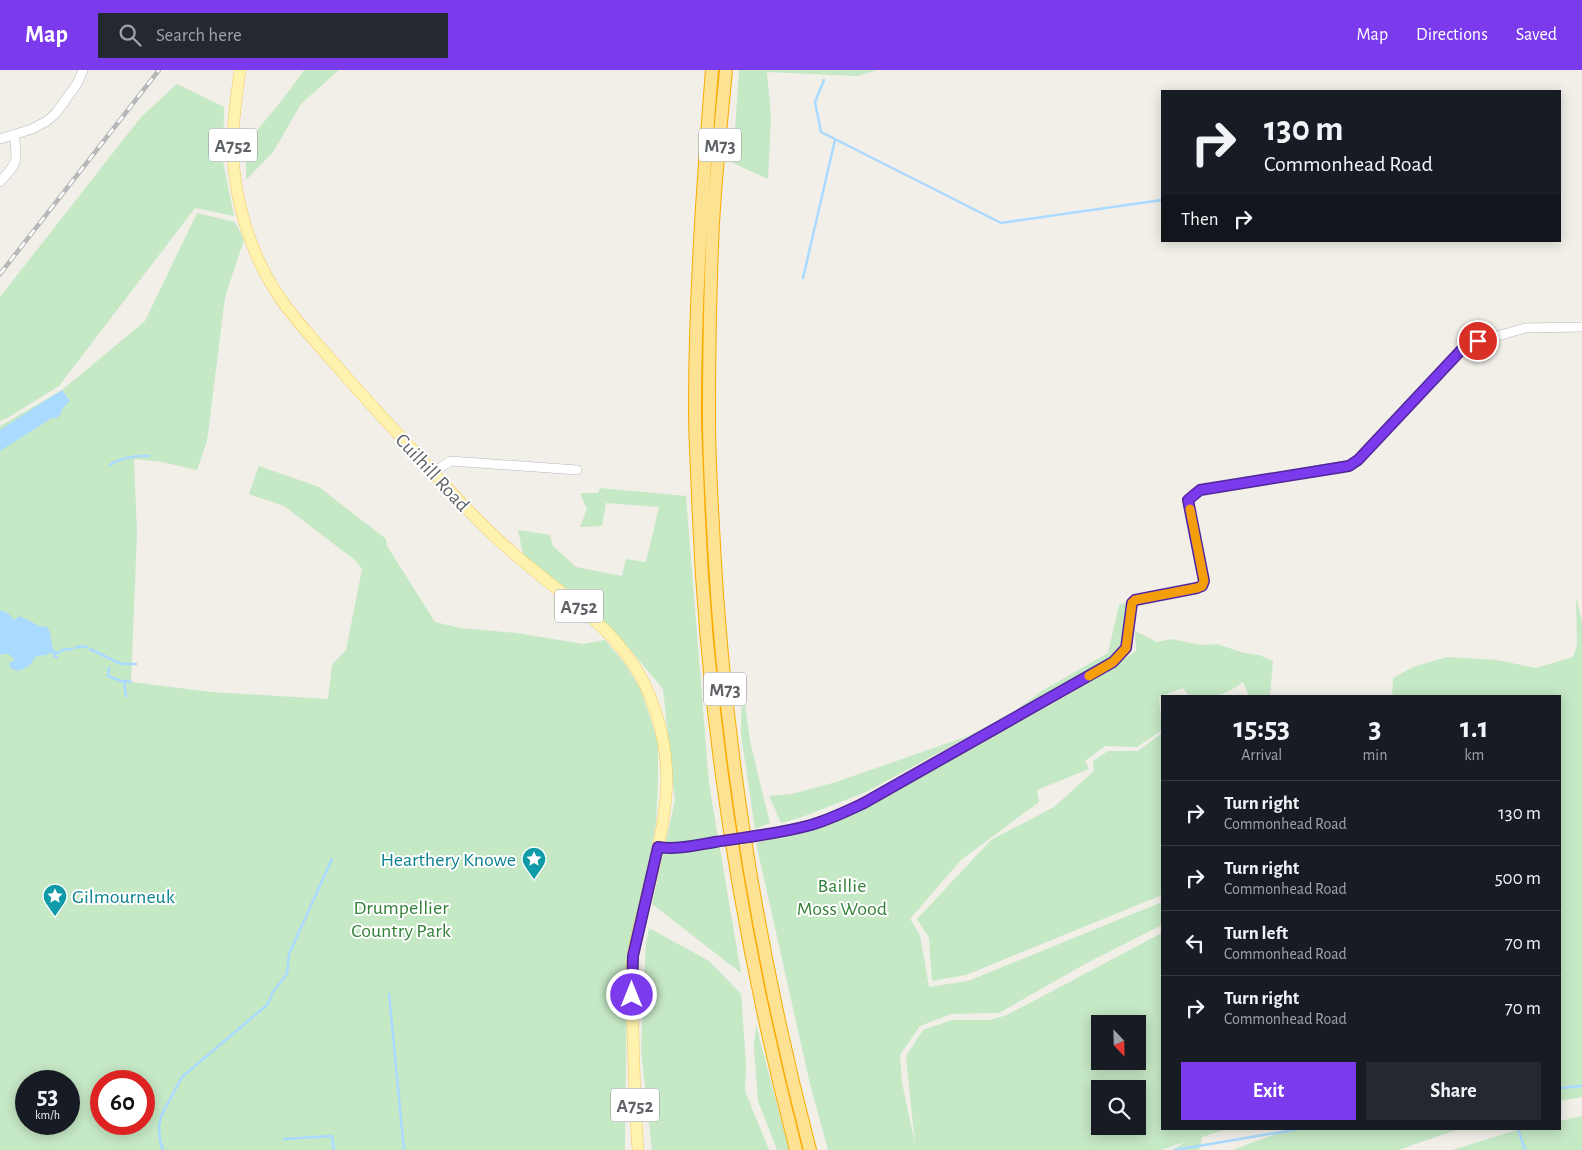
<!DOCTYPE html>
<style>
:root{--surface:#171b24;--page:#242831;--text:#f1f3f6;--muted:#9ea1a6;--line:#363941;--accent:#7c3aed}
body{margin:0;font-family:"Alegreya Sans",sans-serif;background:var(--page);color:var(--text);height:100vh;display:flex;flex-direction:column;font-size:19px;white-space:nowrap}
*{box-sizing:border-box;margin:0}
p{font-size:16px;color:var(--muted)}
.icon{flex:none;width:28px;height:28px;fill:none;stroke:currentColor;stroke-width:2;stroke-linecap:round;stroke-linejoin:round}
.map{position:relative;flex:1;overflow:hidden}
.drawer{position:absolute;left:1161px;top:625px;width:400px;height:435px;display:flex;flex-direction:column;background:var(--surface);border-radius:0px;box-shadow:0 2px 12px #0003}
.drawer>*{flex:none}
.guide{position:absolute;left:1161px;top:20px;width:400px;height:152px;border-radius:0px;box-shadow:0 2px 12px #0003;background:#171b24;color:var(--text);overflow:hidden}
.needle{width:32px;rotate:158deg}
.tools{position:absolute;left:1091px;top:945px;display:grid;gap:10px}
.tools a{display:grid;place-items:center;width:55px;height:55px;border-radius:0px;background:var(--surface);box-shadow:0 2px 12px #0003;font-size:25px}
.speed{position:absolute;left:15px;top:1000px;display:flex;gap:10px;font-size:25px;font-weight:700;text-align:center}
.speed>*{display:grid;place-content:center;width:65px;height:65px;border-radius:50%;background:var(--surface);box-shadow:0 2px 12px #0003;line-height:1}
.speed small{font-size:12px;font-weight:400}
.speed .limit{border:8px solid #d22;background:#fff;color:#111}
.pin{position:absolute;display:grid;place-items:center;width:42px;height:42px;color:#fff;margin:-21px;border:2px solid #fff;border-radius:50%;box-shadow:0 1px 5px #0007}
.me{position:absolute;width:55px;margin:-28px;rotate:0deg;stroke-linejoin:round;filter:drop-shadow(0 0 4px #0008)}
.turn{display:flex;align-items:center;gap:18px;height:105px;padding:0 20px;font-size:22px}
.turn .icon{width:65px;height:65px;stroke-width:2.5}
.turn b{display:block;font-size:35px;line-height:42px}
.then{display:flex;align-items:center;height:48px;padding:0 20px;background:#0003;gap:10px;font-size:19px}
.eta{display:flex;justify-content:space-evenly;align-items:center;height:85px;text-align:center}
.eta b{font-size:30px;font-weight:700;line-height:35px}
.primary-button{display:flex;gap:10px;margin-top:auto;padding:10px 20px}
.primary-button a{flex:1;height:58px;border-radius:0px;background:var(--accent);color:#fff;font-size:20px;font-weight:700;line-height:58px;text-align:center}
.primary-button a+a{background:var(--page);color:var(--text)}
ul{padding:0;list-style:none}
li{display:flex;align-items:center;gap:15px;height:65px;padding:0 20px;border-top:1px solid var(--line)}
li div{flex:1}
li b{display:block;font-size:19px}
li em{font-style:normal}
header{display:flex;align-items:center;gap:30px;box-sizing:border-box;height:70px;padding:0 25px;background:var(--accent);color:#fff}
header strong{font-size:24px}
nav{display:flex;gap:28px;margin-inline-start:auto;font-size:18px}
.search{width:350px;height:45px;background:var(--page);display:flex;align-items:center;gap:12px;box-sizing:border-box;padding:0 18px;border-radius:0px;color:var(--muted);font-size:19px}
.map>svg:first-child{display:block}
.green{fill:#c5e8c5;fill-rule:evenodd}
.water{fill:#aadaff}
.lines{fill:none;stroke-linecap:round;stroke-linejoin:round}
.stream{stroke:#aadaff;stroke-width:2.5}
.minor-casing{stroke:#b5b8bc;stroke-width:10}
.major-casing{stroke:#f2c960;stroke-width:12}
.highway-casing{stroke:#f9ab00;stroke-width:14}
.minor{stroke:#fff;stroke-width:9}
.major{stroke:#fff2af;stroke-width:11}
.highway{stroke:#fde293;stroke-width:12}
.rail-casing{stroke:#b6b7b8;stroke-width:4.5}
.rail{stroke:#fff;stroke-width:2.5;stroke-dasharray:8;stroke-linecap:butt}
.minor-bridge-casing{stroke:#b5b8bc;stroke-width:10;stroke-linecap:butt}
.minor-bridge{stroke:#fff;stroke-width:9}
.route-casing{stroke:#51269a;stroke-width:12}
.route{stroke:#7c3aed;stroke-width:9}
.slow{stroke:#f59e0b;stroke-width:9}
.labels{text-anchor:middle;stroke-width:4;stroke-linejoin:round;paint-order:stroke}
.shield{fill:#fff;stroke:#8f9295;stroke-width:1}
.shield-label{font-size:19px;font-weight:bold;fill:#5f6368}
.street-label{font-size:20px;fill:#5f6368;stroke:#fff}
.culture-label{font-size:20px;fill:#0d838f;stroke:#fff;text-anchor:end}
.park-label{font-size:20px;fill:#348238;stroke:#fff}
</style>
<header>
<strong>Map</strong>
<div class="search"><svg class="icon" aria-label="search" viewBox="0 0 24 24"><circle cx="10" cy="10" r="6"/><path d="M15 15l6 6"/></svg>Search here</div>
<nav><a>Map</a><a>Directions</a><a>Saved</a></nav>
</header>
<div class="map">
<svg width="1582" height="1080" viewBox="0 0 1582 1080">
<rect width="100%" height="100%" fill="#f1efe8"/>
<!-- green -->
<path class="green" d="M304 0H339L301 34 273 82 246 110V74L286 25Z
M739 0H878L857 6 767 2 771 46 768 109 733 93Z
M177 14 224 37 223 91 234 146 195 138 59 316 9 347 0 351V227L141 47Z
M197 143 235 152 244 170 225 227 207 371 197 400 162 392 134 389 137 463 131 612 211 622 328 629 332 595 346 580 362 499 356 491 284 436 249 424 259 396 319 417 386 469 387 476 435 552 460 558 516 563 583 574 605 570 626 595 641 620 658 672V714L656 754 627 906 625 1080H0V356L62 320 145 251ZM26 1011H69V1054H26ZM101 1011H144V1054H101Z
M600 418 686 426 709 714 741 903 652 834 675 731 663 619 615 562 523 484 518 460 550 465 553 476 576 497 622 506 626 489 646 492 659 437 606 433 602 456 580 457 587 439 580 423H598Z
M1576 527 1582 551V1027L1560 1031V626H1392L1393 608 1413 597 1447 587 1497 590 1536 598 1573 587 1577 575Z
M1127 532 1120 576 1109 588 1047 624 866 722 802 747 781 753 769 726 792 724 836 712 968 666 1014 642 1040 622 1108 583 1119 535Z
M1135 561 1157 572 1171 569 1201 575 1217 574 1244 583 1259 585 1273 591 1270 626H1249L1243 612C1222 628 1214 626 1189 626L1183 618 1162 626 1159 629 1162 660 1137 677 1105 676 1085 691 1089 699 1037 720 1039 732 961 790 910 849 920 865 929 917 968 911 1162 832V855L1085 894 999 943 951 944 920 956 900 985 902 1013 915 1074 906 986 923 960 952 950H990L1007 945 1162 863V1059H1227L1202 1067 1199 1080H1172L1185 1072 1161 1080H828L810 1014 756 773 823 756 854 744 1075 621 1136 581ZM1100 954H1138V991H1100ZM1100 1019H1138V1056H1100Z
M742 612 750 672 770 753 755 759 741 664Z
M1162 663V825L966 905 932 911 929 868 917 849 991 770 1054 737 1094 701 1093 691 1108 681H1138Z
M649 858 709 891 741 924 746 994 745 1021 769 1080H652L641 980 646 873Z
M756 955 789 1080H777L758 1031 754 977Z
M1582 1046V1080H1452L1520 1059H1560V1051Z
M1290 1059H1459L1398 1080H1232Z"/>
<!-- water -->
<path class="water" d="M62 320 70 331 61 340 62 342 57 348H52L0 381V360Z
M0 540 8 543 14 550 20 546 39 556 47 557 50 562 53 581 47 585 37 586 34 588C32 596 25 598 18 601L10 598 9 593 15 590C11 585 7 582 0 585Z"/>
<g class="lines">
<!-- stream -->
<path class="stream" d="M824 10 815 32 821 62 1001 153 1162 130
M803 208 835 70
M110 395C119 388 138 385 149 386
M75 578 82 576 87 577
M90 579 121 594H136
M53 581 58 583 62 580 72 579
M54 582V586L57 587
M109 598 108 606 121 611
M123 611 131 612
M124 611 126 626
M272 923 287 904 289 884 332 789
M389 924 404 1080
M1560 1018 1582 1016
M1518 1059 1525 1080
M284 1069 332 1066 334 1080
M163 1080 160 1071 159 1057 161 1046 182 1007 261 940 267 935 272 925
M1175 1080 1299 1059"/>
<defs>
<path id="minor" d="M0 69 32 59 47 51 56 43 77 14 83 0
M0 112C18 92 18 92 14 65
M434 402 450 391 577 400
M777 763 808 755 834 747 864 733 1002 656 1113 592 1126 578 1132 533 1135 530 1197 518 1202 515 1204 511 1188 430 1200 420 1349 395 1358 390 1466 275 1525 258 1582 257
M658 777 667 779 693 776"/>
<path id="major" d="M240 0C236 29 232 58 233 87 236 136 252 187 280 228 294 249 312 267 328 286 351 313 375 339 399 365 436 404 471 447 512 482 562 526 623 560 649 624 682 702 662 759 644 838 640 853 635 870 633 886 630 909 632 938 633 961 634 1001 635 1040 638 1080"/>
<path id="highway" d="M712 0C703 113 695 225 695 339 695 368 697 397 698 426 706 650 740 864 796 1080
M726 0C721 51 716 102 713 153 710 218 709 284 709 350 709 392 712 434 714 476 725 682 758 881 810 1080"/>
</defs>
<!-- minor casing -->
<use href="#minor" class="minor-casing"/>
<!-- major casing -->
<use href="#major" class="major-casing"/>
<!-- highway casing -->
<use href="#highway" class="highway-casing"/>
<!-- minor -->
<use href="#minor" class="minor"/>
<!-- major -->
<use href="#major" class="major"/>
<!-- highway -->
<use href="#highway" class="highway"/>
<defs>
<path id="rail" d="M0 204 159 0"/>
</defs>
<!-- rail casing -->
<use href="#rail" class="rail-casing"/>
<!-- rail -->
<use href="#rail" class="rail"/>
<defs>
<path id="minor-bridge" d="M693 776 777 763"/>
</defs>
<!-- minor-bridge casing -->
<use href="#minor-bridge" class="minor-bridge-casing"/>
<!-- minor-bridge -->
<use href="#minor-bridge" class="minor-bridge"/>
</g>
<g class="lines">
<defs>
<path id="route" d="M632 925 633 886 658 777C676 780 697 775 715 772 746 767 777 764 807 756 827 751 845 742 864 733L1113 592 1126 578 1132 533 1135 530 1197 518 1202 516 1204 511 1188 430 1200 420 1349 396 1358 390 1466 275 1478 271"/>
</defs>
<!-- route casing -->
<use href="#route" class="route-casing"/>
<!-- route -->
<use href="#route" class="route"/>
<!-- slow -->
<path class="slow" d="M1089 606 1113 592 1126 578 1132 533 1135 530 1197 518 1202 516 1204 511 1190 439"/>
</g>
<!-- icons -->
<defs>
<symbol id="sight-pin" viewBox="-11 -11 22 30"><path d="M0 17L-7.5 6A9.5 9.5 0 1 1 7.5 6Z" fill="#0f9aa8" stroke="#fff"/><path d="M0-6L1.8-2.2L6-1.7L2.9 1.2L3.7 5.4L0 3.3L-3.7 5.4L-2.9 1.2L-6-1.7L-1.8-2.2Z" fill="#fff"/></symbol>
</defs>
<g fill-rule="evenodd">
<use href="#sight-pin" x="520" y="775" width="28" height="38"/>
<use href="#sight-pin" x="41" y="812" width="28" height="38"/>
</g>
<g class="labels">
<!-- shield labels -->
<g class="shield">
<rect x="209" y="58.5" width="48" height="33" rx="4"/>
<rect x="699" y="58.5" width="42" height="33" rx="4"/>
<rect x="555" y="519.5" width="48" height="33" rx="4"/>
<rect x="704" y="602.5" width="42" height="33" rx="4"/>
<rect x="611" y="1018.5" width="48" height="33" rx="4"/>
</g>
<g class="shield-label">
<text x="233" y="82">A752</text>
<text x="720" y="82">M73</text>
<text x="579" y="543">A752</text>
<text x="725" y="626">M73</text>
<text x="635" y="1042">A752</text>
</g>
<!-- street labels -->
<g class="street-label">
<text transform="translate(433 402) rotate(47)" y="7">Cuilhill Road</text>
</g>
<!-- culture labels -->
<g class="culture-label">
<text x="516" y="796">Hearthery Knowe</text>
<text x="72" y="833" text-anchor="start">Gilmourneuk</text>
</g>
<!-- park labels -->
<g class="park-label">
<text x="842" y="822">Baillie<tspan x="842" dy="23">Moss Wood</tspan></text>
<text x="401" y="844">Drumpellier<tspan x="401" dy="23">Country Park</tspan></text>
</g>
</g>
</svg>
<div class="tools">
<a><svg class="needle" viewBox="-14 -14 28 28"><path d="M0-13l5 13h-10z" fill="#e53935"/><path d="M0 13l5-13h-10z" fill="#9ea1a6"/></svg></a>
<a><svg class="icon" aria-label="search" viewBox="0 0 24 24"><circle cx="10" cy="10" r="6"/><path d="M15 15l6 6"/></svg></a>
</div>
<div class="speed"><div>53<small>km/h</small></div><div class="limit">60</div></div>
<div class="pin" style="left:1478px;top:271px;background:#d93025"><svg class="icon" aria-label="arrive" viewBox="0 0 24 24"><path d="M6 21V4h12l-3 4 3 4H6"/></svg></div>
<svg class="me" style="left:632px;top:925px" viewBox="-20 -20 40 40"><circle r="17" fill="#7c3aed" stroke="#fff" stroke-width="3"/><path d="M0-11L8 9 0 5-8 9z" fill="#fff"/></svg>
<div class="guide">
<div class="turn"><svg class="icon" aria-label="right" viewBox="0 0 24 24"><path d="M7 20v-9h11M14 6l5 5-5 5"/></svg><div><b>130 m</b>Commonhead Road</div></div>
<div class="then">Then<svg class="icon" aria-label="right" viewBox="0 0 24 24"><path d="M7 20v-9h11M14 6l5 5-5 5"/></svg></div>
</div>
<section class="drawer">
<div class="eta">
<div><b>15:53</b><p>Arrival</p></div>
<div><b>3</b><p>min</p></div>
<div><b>1.1</b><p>km</p></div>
</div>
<ul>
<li><svg class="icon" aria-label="right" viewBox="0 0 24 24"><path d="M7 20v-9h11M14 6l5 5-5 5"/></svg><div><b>Turn right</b><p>Commonhead Road</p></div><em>130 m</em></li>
<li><svg class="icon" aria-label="right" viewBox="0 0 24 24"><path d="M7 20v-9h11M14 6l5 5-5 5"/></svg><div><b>Turn right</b><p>Commonhead Road</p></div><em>500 m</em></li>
<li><svg class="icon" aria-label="left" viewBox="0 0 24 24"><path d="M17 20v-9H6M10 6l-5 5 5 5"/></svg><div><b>Turn left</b><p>Commonhead Road</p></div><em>70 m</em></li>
<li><svg class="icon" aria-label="right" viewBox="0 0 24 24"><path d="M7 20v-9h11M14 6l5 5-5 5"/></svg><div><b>Turn right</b><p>Commonhead Road</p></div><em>70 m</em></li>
</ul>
<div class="primary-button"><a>Exit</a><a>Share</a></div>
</section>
</div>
